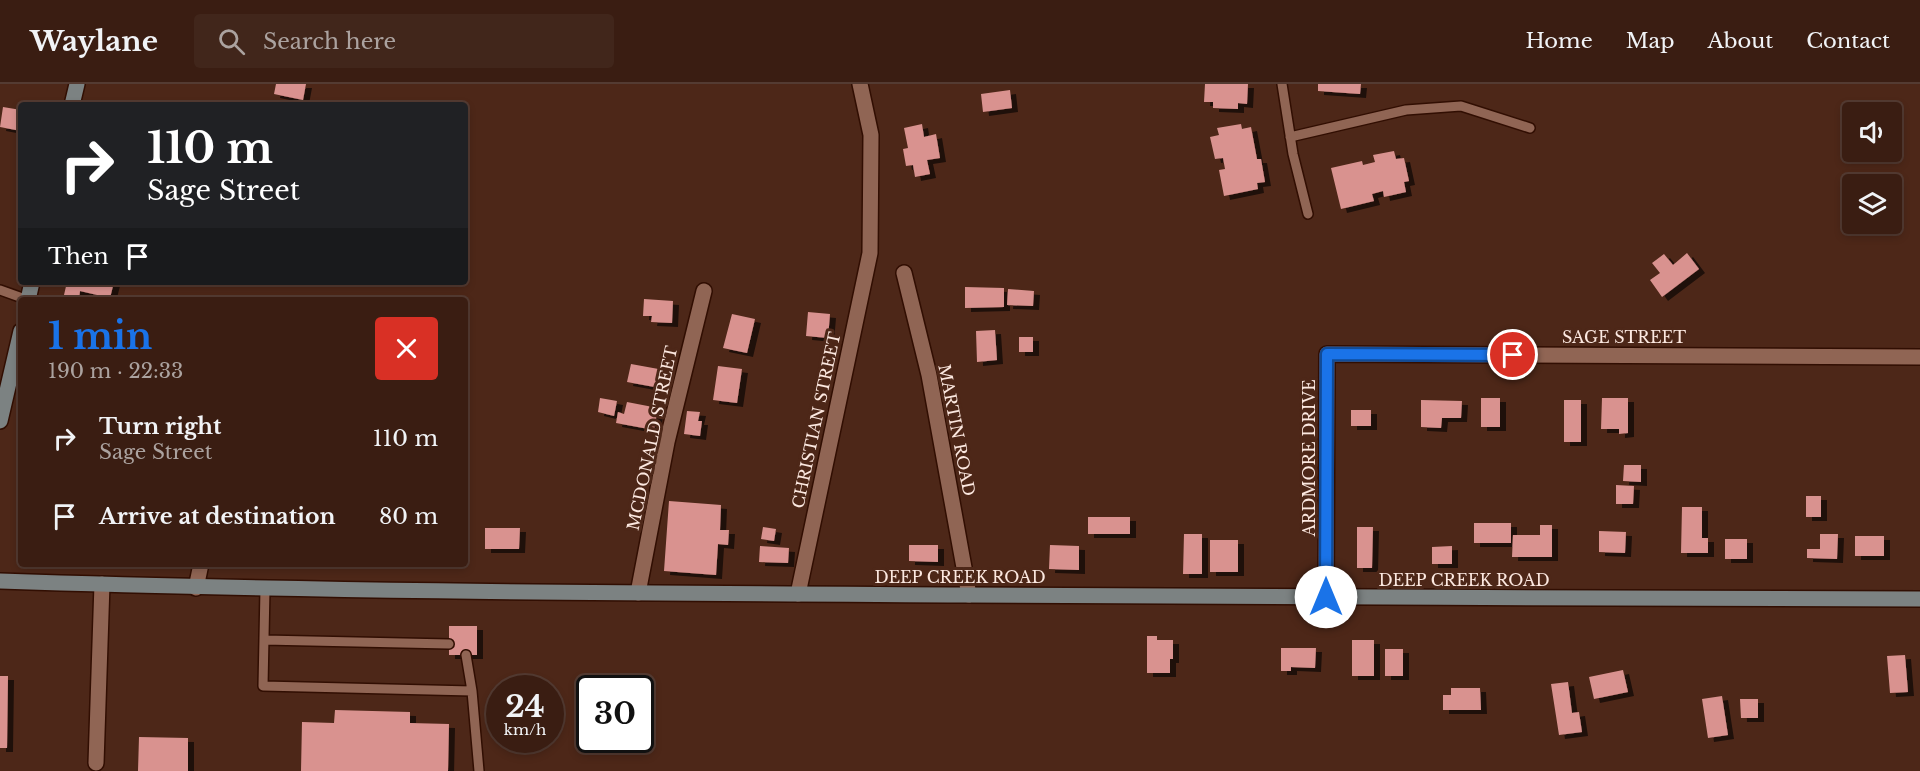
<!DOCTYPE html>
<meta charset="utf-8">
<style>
:root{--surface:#3a1d12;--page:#41261b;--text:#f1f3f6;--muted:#aba29f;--line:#543b32;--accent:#1a73e8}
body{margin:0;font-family:"Libre Baskerville",serif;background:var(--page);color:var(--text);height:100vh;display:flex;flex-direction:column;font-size:22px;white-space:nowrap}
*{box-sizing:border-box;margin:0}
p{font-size:20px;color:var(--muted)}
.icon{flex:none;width:33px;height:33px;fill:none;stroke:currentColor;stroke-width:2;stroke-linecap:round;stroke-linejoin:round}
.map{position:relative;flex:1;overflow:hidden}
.sheet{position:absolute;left:18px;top:213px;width:450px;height:270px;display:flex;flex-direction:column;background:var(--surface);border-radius:6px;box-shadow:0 3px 9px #0003,0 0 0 2px var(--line)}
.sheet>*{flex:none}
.guide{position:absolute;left:18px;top:18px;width:450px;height:183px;border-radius:6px;box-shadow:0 3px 9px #0003,0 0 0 2px var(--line);background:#202124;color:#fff;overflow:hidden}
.buttons{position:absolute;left:1842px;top:18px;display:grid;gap:12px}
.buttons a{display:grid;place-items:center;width:60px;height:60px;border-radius:6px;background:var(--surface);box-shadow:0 3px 9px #0003,0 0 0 2px var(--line);font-size:30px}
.speed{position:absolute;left:486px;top:591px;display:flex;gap:12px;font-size:30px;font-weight:700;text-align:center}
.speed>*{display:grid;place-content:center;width:78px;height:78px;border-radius:50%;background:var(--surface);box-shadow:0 3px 9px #0003,0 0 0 2px var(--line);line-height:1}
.speed small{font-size:15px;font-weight:400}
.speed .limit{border:3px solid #111;border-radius:9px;background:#fff;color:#111}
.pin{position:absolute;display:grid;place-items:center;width:51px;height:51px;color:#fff;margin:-26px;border:3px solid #fff;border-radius:50%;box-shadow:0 2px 6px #0007}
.me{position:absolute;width:66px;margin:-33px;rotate:0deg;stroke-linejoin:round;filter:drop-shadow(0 0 4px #0008)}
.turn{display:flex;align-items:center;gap:21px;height:126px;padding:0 30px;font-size:27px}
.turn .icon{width:78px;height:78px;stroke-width:2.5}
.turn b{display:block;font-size:42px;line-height:51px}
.then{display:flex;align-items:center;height:57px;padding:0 30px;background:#0003;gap:12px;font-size:22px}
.round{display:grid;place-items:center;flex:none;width:63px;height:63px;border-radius:6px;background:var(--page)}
.summary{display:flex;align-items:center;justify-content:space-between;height:102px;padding:0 30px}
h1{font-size:36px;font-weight:700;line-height:45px;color:var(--accent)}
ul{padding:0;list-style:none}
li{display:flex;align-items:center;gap:18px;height:78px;padding:0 30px}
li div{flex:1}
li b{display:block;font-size:22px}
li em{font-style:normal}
header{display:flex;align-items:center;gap:36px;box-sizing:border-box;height:84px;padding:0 30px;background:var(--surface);border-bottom:2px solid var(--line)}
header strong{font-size:28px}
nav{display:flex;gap:33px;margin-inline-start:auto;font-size:21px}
.search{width:420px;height:54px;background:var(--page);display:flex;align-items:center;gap:15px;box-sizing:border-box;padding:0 21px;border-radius:6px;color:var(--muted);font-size:22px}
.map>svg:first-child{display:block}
.building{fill:#d9928f;filter:url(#shadow)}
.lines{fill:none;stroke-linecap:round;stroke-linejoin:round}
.lane-casing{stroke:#310e02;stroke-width:12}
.street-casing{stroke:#310e02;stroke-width:18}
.secondary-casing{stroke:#310e02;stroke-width:18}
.lane{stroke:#906554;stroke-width:9}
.street{stroke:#906554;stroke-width:15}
.secondary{stroke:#7c8282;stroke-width:15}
.route-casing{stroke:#114b97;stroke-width:15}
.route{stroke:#1a73e8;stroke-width:10}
.labels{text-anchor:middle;stroke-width:6;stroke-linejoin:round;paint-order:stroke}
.street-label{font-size:16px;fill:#fce8e0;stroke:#4d2718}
</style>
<header>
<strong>Waylane</strong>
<div class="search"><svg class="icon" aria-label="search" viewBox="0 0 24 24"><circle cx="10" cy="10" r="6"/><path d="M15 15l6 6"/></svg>Search here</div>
<nav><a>Home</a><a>Map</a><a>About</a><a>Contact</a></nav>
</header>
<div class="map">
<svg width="1920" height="687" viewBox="0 0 1920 687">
<defs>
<filter id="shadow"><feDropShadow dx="6" dy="4" stdDeviation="0" flood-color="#0009"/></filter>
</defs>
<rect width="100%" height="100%" fill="#4d2718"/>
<!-- building -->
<path class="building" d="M276 0H306L303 16 274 10Z
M1205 0H1248L1247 20 1238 19V25L1213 24V18H1204Z
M1318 0H1361L1360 10 1318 7Z
M1010 6 1012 24 983 28 981 10Z
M3 23 21 26V47L0 43Z
M922 40 924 53 936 50 940 74 927 76 930 90 915 93 913 81 906 82 903 65 908 64 904 44Z
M1241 40 1242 45 1251 43 1257 75H1261L1265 98 1257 99 1258 105 1224 112 1219 86 1225 85 1223 74 1215 75 1210 53 1219 51 1217 44Z
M1394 67 1396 75 1404 74 1409 97 1404 98 1406 108 1384 113 1383 107 1372 110 1374 117 1341 125 1331 84 1362 77 1363 81 1375 78 1373 71Z
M1687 169 1699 185 1662 213 1650 196 1660 189 1652 179 1664 170 1673 181Z
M67 198H114L110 214 80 207 79 215 64 211Z
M965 203 1004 204V223L965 224Z
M1008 205 1034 207 1033 222 1007 221Z
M644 215 673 217 672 239 651 238 652 232H643Z
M808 228 830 230 828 254 806 252Z
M732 230 755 235 747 269 723 264Z
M995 246 997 276 977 278 976 247Z
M1019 253H1033V268H1019Z
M631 280 664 286 660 304 627 298Z
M718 282 742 285 737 319 713 316Z
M600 314 617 317 614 332 598 328Z
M1481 314H1500V343H1481Z
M1602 314H1628V349L1619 350V345H1601Z
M1421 316 1462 317 1461 334H1442L1441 344 1421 343Z
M1564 316H1581V358H1564Z
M627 318 658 324 654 346 616 339 618 328 624 330Z
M1351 326H1371V342H1351Z
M687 327 700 328 698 337H702L700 352 684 350Z
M1624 381H1641V398L1623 397Z
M1616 401 1634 402 1633 420H1616Z
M1806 412H1821V433H1806Z
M669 417 721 421 720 446H729L728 461 718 460 716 491 664 487Z
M1682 423H1702V454H1708V469H1681Z
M1088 433H1130V450H1088Z
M1474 439H1511V459H1474Z
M1540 441H1552V473H1512L1513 451H1540Z
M763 443 776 445 774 457 761 455Z
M1357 443H1373L1372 484H1357Z
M485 444H520L519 465H485Z
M1599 447 1626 448 1625 469 1599 468Z
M1184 450H1202V490H1183Z
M1820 450H1838L1837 475 1807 474V465H1820Z
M1855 452H1884V472H1855Z
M1725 455H1747V475H1725Z
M1210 456H1238V488H1210Z
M909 461H938V478L909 477Z
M1050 461 1079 462V486L1049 485Z
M760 462 789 464 788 479 759 478Z
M1452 462V480H1432V463Z
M449 542H477V571H449Z
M1147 552H1157V556H1173V575H1170V589H1147Z
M1352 556H1374V592H1352Z
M1281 564H1316L1315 584 1291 583V587H1281Z
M1385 565H1403V592H1385Z
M1905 571 1908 608 1890 609 1887 572Z
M1623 586 1628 608 1594 615 1589 593Z
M0 592H8L7 664H0Z
M1568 598 1572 629 1579 628 1582 648 1559 651 1551 600Z
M1451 604H1480L1481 626H1443V611H1451Z
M1722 612 1728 651 1708 654 1702 615Z
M1740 615H1758V634H1741Z
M335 626 410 628V639L449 640 448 687H301L302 638 334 639Z
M139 653 188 654V687H138Z"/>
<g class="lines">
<defs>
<path id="lane" d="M1282 0 1293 70 1308 130
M1290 53 1406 26 1461 22 1530 44
M0 206 28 216
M265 505 263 602 472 607 479 687
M264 556 449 560
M466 571 472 607"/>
<path id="street" d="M904 189 929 291 969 511
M196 504 201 480
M638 509 667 358 704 207
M798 510 870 169 871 51 860 0
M1326 513 1327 270 1920 273
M96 679 102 500"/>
<path id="secondary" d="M72 21 77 0
M28 216 32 198
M0 337 21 247
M0 497C321 508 643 509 965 511 1283 512 1602 515 1920 515"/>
</defs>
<!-- lane casing -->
<use href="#lane" class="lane-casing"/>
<!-- street casing -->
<use href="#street" class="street-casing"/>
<!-- secondary casing -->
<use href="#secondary" class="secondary-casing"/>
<!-- lane -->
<use href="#lane" class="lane"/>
<!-- street -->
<use href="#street" class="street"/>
<!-- secondary -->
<use href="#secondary" class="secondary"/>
</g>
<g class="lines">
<defs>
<path id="route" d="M1326 513 1327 270 1513 271"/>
</defs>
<!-- route casing -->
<use href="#route" class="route-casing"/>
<!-- route -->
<use href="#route" class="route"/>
</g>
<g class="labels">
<!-- street labels -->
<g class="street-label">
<text x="1624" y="259">SAGE STREET</text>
<text transform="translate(816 336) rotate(-78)" y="6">CHRISTIAN STREET</text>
<text transform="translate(957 346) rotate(79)" y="6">MARTIN ROAD</text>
<text transform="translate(652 354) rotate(-78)" y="6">MCDONALD STREET</text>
<text transform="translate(1309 374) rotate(-90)" y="6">ARDMORE DRIVE</text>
<text x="960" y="499">DEEP CREEK ROAD</text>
<text x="1464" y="502">DEEP CREEK ROAD</text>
</g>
</g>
</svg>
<div class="buttons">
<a><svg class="icon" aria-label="sound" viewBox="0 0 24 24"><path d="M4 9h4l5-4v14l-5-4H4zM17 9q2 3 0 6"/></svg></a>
<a><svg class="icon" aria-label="layers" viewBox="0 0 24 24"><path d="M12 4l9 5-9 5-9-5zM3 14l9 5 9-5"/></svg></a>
</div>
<div class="speed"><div>24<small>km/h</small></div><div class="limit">30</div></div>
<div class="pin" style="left:1513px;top:271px;background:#d93025"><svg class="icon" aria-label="arrive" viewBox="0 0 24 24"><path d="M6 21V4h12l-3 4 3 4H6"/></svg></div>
<svg class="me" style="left:1326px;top:513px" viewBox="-20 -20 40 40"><circle r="19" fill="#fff"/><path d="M0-13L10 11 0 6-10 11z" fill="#1a73e8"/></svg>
<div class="guide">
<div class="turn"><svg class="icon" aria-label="right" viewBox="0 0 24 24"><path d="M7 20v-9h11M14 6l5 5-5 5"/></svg><div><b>110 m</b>Sage Street</div></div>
<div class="then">Then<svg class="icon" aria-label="arrive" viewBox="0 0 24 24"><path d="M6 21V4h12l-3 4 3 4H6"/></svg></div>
</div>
<section class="sheet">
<div class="summary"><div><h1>1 min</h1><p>190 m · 22:33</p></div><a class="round" style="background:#d93025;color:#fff"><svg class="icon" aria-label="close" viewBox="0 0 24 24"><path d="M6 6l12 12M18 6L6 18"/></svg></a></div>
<ul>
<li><svg class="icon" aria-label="right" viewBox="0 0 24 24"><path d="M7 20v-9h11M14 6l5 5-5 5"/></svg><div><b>Turn right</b><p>Sage Street</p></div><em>110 m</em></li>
<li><svg class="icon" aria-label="arrive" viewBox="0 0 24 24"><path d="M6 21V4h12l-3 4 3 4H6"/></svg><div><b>Arrive at destination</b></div><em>80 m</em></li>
</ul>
</section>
</div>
